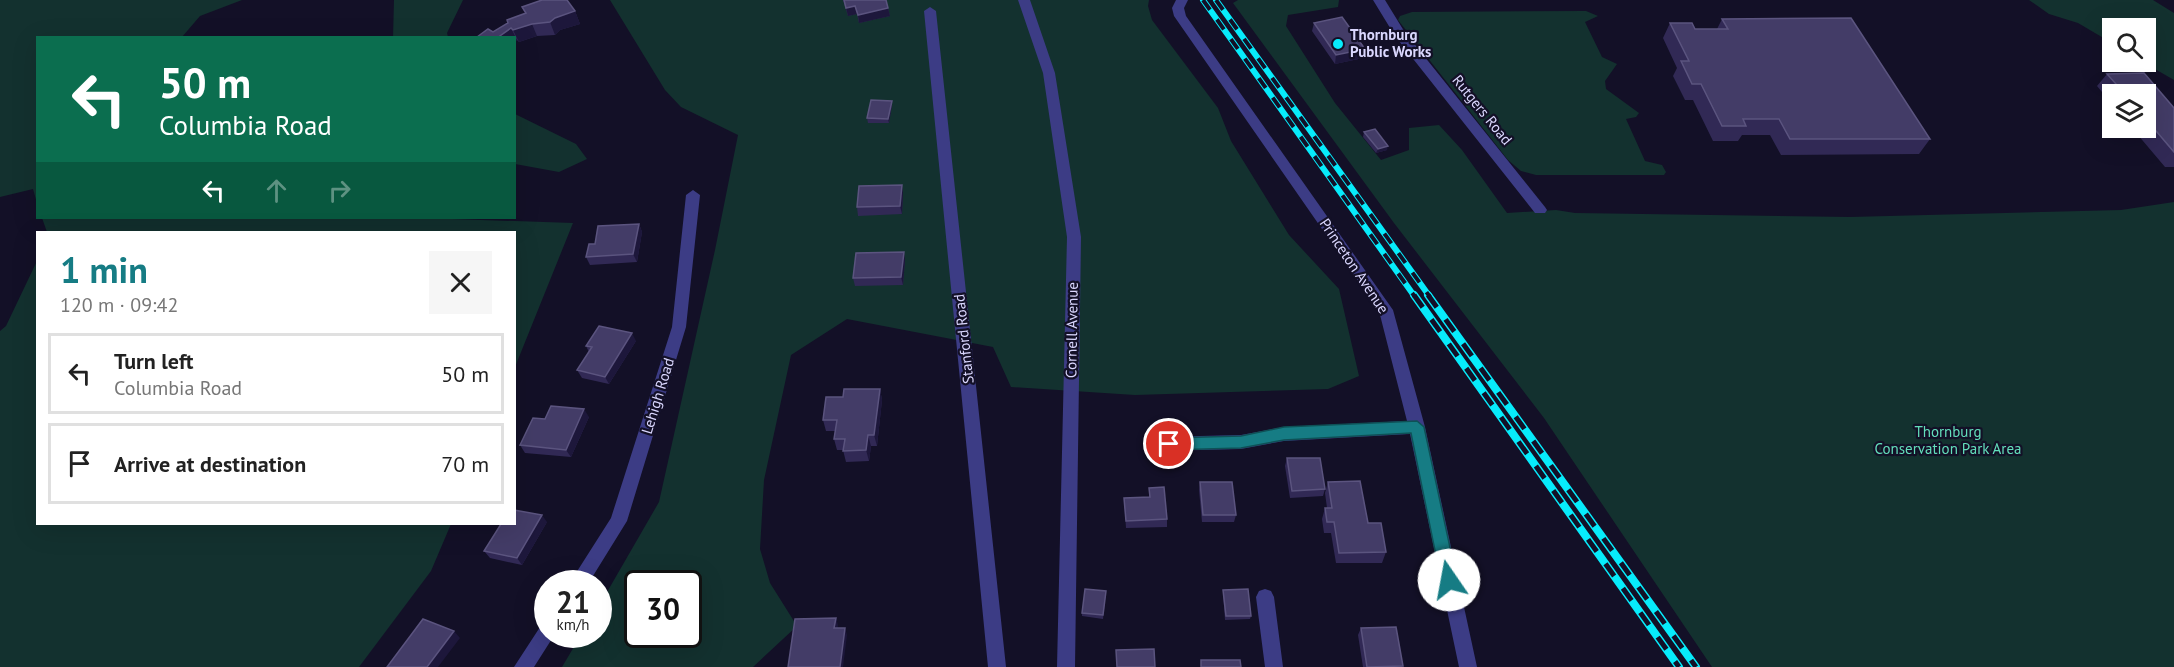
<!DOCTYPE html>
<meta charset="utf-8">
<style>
:root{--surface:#fff;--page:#f6f6f6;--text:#222;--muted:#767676;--line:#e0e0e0;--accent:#167c84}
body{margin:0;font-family:"PT Sans",sans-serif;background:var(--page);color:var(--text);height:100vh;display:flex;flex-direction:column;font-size:22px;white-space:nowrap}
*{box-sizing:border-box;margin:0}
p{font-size:20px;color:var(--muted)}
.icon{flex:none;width:33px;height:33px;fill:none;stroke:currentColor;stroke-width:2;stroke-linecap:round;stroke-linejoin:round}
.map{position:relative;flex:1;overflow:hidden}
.details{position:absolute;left:36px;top:231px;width:480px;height:294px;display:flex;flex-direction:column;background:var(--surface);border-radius:0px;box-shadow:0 6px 24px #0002}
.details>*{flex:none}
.hud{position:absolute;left:36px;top:36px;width:480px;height:183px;border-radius:0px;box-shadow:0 6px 24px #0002;background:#0b6e4f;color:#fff;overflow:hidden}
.tools{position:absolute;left:2102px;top:18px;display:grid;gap:12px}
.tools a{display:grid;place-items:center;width:54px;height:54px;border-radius:0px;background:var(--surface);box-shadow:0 6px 24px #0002;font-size:30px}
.speed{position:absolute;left:534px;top:570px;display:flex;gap:12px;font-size:30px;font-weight:700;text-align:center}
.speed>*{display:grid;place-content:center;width:78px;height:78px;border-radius:50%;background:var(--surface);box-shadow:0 6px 24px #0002;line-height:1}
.speed small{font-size:15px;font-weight:400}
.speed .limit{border:3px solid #111;border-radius:9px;background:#fff;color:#111}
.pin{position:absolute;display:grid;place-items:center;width:51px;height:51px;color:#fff;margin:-26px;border:3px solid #fff;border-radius:50%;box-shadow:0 2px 6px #0007}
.me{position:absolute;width:66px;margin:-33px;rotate:348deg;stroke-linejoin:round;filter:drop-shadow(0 0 4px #0008)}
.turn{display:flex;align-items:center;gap:21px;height:126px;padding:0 24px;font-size:27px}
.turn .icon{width:78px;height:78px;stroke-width:2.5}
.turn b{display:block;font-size:42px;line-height:51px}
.lanes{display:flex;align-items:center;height:57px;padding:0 24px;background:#0003;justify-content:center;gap:30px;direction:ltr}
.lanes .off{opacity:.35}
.round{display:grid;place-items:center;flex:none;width:63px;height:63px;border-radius:0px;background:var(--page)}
.overview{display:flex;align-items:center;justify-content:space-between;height:102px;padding:0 24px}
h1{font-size:36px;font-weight:800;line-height:45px;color:var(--accent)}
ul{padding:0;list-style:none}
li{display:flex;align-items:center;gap:18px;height:81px;margin:0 12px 9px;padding:0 12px;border:3px solid var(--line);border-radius:0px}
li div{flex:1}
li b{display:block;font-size:22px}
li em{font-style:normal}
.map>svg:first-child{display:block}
.green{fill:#13312f;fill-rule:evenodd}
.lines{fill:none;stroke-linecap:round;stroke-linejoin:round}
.street{fill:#3c3c85;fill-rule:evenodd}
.rail-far1-casing{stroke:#07ebfb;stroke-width:6}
.rail-casing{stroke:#07ebfb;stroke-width:8}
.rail-far1{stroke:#131027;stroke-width:4;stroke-dasharray:12;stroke-linecap:butt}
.rail{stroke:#131027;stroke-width:5;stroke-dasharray:15;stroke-linecap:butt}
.wall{fill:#312955}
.shaded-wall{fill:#1d173b}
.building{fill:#433c67;stroke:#5b547f;stroke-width:1.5}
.route{fill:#167c84;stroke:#0e5156;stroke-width:1.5}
.poi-dot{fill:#07ebfb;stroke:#131027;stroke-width:2}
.labels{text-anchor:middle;stroke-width:4.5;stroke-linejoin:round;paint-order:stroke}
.poi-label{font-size:15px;font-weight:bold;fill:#dad7fe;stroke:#131027;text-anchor:start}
.street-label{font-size:15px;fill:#dad7fe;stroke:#131027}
.park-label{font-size:15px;fill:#63debb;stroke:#131027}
</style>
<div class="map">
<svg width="2174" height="667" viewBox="0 0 2174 667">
<rect width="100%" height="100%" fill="#131027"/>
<!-- green -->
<path class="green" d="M0 0H242L200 16 182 37 38 38 37 203 33 189 0 197Z
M394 0H463L447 33 448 37 393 38Z
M610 0H1149L1148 6 1152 20 1218 108 1231 141 1289 235 1339 289 1359 376 1328 389 1135 395 1011 387 993 347 847 319 791 355 764 480 760 549 770 583 797 626 753 667H562L581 635 598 634 599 606 659 502 715 250 738 135 681 107 665 90ZM638 584H688V634H638Z
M1238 0H1339L1338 7 1288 15 1286 26 1335 103 1381 160 1409 150V128L1439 125 1462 150 1507 213 1556 210 1575 213 1850 217 2121 210 2174 202V667H1712L1544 418 1394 223 1233 3Z
M2029 0H2153L2174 13V80L2143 62H2145V28H2112V43L2078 23 2049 14Z
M1586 11 1598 16 1585 22 1602 57 1617 64 1605 81 1606 89 1639 113 1636 117 1626 119 1645 161 1662 165 1666 172 1664 175H1536L1521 171 1508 160 1398 20 1400 16 1412 12Z
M515 114 576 144 587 159 559 172 515 164Z
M42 218H424L573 223 515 367 514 232H47Z
M37 261 38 524H451L431 571 359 667H0V331L6 326Z"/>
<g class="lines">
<!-- street -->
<path class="street" d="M1018 0H1030L1055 73 1081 237 1075 667H1057L1067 237 1043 73Z
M1176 0H1188L1184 8 1186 16 1393 310 1425 427 1477 667H1459L1410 434 1284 441 1241 449 1159 451 1153 449 1151 444 1153 439 1159 437 1241 435 1284 427 1407 421 1379 311 1174 16 1172 8Z
M1373 0H1385L1404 31 1545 207 1547 210 1545 213H1535L1395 36Z
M930 7 936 11 1006 667H988L924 11Z
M693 190 700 195 686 327 627 521 588 584H569L611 518 672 327 686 195Z
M1265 589 1271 591 1274 597 1283 667H1265L1256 597 1259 591Z
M548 622V634H555L534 667H514L542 624Z"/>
<defs>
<path id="rail-far1" d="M1203 0 1415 297
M1216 0 1430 297"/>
<path id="rail" d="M1414 295 1679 667
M1428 295 1696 667"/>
</defs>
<!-- rail-far1 casing -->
<use href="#rail-far1" class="rail-far1-casing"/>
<!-- rail casing -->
<use href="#rail" class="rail-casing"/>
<!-- rail-far1 -->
<use href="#rail-far1" class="rail-far1"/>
<!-- rail -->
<use href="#rail" class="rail"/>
</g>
<!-- wall -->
<path class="wall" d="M843 0H886L890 16 859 23 857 14 848 16Z
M522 7 575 11 580 24 560 30 555 35 537 36 519 42 517 40 514 42V38H477V37L493 32 525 14Z
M1722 19 1930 139 1919 154 1781 155 1770 135H1742L1738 141H1713L1693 100H1685L1673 76 1677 68 1663 38 1670 23 1695 29H1717Z
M1314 23 1365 49 1363 58 1335 64 1312 31Z
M2107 74 2174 108V167H2165L2132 128H2145V94H2112V104L2097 86Z
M892 101V105L889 123H868L867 118Z
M1364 132 1387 150 1376 153 1363 137Z
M903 193 902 214 858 216 857 207Z
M639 224 642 232 637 262 590 265 586 257 595 244Z
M905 260 903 285 855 286 853 278Z
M636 341 609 384 582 378 577 370 589 352 586 346Z
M880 389 882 400 877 446H871L869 461 846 462 843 450H837L834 439 835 431H826L823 420 843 397Z
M589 417 571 457 525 453 520 445 545 419Z
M1287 458 1325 489 1323 496 1290 498 1285 466Z
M1200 482 1236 515 1234 522H1202L1199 490Z
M1328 482 1368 523 1386 552 1382 563H1336L1331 533H1324L1322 519 1325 508H1327L1325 493Z
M1149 488 1167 519V527L1126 528 1124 498 1149 497Z
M547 522 522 565 490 558 484 551Z
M1223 590 1251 616 1250 619 1225 620 1223 593Z
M1106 591 1103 619 1082 616V613Z
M1361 628 1403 666 1402 667H1363L1358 635Z"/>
<!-- shaded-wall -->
<path class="shaded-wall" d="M855 6 857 14 848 16 846 8Z
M888 8 890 16 859 23 858 15Z
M575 11 580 24 560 30 555 35 550 22 555 18Z
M532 24 537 36 519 42 513 30Z
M511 28 517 40 514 42V38H497Z
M1365 49 1363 58 1335 64 1336 55Z
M892 101V105L889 123 888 119Z
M1388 146 1387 150 1376 153 1378 149Z
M902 185 903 193 902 214 900 206Z
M639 224 642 232 637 262 633 254Z
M904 252 905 260 903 285 901 277Z
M632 333 636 341 609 384 605 377Z
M880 389 882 400 877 446 874 435Z
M584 409 589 417 571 457 566 450Z
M868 435 871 446 869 461 866 450Z
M542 515 547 522 522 565 517 558Z
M836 618 838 625 837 635 834 628Z
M845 628 847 635 843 667H840Z
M454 631 460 638 438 667H427Z"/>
<!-- building -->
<path class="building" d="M542 0H567L575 11 555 18 550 22 532 24 513 30 511 28 497 38 477 37 488 29 493 32 508 23 507 20 526 13 522 7Z
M844 0H886L888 8 858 15 855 6 846 8Z
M1342 17 1365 49 1336 55 1314 23Z
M1851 18 1930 139H1790L1779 119H1743L1746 126H1722L1701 84H1692L1681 61H1689L1670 23H1692L1695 29H1728L1722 19Z
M2144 73 2174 108V152L2145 118V94H2125L2107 74Z
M871 100 892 101 888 119 867 118Z
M1375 129 1388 146 1378 149 1364 132Z
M902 185 900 206 857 207 859 186Z
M639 224 633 254 586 257 589 244H595L598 226Z
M904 252 901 277 853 278 856 253Z
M599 326 632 333 605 377 577 370 592 347 586 346Z
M844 389H880L874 435H868L866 450 843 451 845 439H834L837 420H823L826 397H843Z
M551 406 584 409 566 450 520 445 533 418 545 419Z
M1287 458H1320L1325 489 1292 491Z
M1360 481 1368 523H1381L1386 552 1339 553 1334 522H1327L1325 508H1332L1328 482Z
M1200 482H1232L1236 515H1203Z
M1164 487 1167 519 1126 521 1124 498 1150 497 1149 488Z
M514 510 542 515 517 558 484 551 501 524H514Z
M1085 589 1106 591 1103 615 1082 613Z
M1248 589 1251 616H1226L1223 590Z
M836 618 834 628H845L840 667H788L795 619Z
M423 619 454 631 427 667H387Z
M1396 627 1403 666 1367 667 1361 628Z
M1154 649 1155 667H1117L1116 650Z
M1201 660H1240L1241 667H1201Z"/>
<!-- route -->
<path class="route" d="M1417 421 1424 427 1457 580 1455 585 1449 587 1444 585 1441 580 1411 433 1284 440 1241 448 1169 450 1162 444 1169 438 1241 436 1284 427Z"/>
<!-- markers -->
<circle class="poi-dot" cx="1338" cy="44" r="6"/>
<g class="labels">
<!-- poi labels -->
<g class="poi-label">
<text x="1350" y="40">Thornburg<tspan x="1350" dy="17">Public Works</tspan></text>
</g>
<!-- street labels -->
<g class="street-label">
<text transform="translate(1482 110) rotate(51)" y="5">Rutgers Road</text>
<text transform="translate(1354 266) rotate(56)" y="5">Princeton Avenue</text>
<text transform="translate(1072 330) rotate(-89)" y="5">Cornell Avenue</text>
<text transform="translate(964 339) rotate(-96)" y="5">Stanford Road</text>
<text transform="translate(658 396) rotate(-73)" y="5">Lehigh Road</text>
</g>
<!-- park labels -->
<g class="park-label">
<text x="1948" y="437">Thornburg<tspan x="1948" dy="17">Conservation Park Area</tspan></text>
</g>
</g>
</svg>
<div class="tools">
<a><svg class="icon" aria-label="search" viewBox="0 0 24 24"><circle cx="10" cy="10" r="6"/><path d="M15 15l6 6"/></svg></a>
<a><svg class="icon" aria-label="layers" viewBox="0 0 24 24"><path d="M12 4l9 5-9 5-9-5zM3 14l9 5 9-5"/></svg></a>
</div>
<div class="speed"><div>21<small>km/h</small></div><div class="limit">30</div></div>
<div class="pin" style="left:1169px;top:444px;background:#d93025"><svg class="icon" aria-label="arrive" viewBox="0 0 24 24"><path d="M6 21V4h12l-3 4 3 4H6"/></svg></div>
<svg class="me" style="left:1449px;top:580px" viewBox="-20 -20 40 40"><circle r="19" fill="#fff"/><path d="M0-13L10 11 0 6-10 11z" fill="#167c84"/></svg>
<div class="hud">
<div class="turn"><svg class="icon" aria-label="left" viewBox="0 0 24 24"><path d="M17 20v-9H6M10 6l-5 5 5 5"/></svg><div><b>50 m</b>Columbia Road</div></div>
<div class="lanes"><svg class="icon" aria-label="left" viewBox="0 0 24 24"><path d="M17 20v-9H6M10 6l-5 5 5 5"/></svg><svg class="icon off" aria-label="ahead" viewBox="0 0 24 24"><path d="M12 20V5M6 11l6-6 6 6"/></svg><svg class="icon off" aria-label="right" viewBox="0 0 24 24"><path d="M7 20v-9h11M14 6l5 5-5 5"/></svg></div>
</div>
<section class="details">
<div class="overview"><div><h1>1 min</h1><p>120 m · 09:42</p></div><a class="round"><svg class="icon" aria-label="close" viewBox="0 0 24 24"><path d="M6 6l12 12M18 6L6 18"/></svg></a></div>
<ul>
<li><svg class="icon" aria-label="left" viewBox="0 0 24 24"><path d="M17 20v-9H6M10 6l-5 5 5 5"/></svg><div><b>Turn left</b><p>Columbia Road</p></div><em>50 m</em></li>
<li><svg class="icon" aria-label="arrive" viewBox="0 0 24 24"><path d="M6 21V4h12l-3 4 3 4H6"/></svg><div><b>Arrive at destination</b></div><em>70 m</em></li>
</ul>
</section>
</div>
